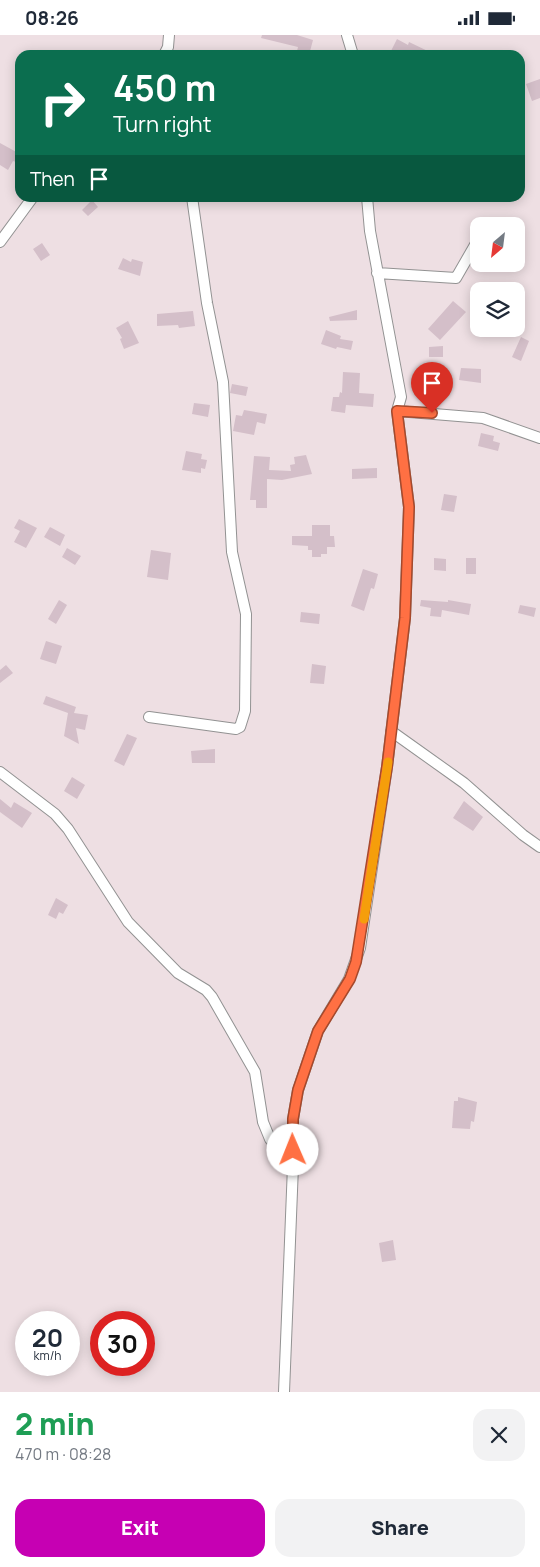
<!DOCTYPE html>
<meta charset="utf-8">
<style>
:root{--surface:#fff;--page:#f2f2f3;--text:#1f2937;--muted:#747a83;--accent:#c600b3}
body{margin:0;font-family:Manrope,sans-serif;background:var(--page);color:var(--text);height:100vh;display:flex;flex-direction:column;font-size:19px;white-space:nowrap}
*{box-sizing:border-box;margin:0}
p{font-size:16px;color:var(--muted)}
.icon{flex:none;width:28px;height:28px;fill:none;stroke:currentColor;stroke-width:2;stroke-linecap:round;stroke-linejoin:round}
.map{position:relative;height:1357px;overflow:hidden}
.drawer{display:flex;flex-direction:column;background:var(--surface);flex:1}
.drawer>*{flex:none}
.hud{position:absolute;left:15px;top:15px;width:510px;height:152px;border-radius:15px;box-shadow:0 2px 12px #0003;background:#0b6e4f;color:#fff;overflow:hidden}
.needle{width:32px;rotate:208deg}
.tools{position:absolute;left:470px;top:182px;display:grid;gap:10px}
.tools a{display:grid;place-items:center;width:55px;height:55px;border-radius:10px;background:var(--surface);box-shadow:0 2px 12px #0003;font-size:25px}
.speed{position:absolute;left:15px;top:1276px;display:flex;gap:10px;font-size:25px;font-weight:700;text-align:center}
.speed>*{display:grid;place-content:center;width:65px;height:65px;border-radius:50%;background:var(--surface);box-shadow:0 2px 12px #0003;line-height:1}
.speed small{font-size:12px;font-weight:400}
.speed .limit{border:8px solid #d22;background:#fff;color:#111}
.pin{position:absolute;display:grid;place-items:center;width:42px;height:42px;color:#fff;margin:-51px -21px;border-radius:50% 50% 50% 0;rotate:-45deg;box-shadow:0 0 5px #0007}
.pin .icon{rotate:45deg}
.me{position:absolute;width:55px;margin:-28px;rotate:359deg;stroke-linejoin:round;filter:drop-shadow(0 0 4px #0008)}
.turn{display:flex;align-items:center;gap:18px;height:105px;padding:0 15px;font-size:22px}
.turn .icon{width:65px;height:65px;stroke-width:2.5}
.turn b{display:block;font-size:35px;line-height:42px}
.then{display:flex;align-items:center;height:48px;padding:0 15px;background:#0003;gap:10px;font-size:19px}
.round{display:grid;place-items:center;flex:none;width:52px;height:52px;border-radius:15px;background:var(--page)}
.head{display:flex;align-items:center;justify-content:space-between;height:85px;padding:0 15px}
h1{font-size:30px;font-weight:800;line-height:38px;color:#1e9e55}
.cta{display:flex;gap:10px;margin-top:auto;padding:10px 15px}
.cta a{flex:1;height:58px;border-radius:15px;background:var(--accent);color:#fff;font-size:20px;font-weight:800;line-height:58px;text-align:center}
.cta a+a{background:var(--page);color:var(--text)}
.status{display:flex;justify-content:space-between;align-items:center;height:35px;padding:0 25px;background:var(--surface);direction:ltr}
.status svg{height:14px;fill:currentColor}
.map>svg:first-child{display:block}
.building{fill:#d4bfc9}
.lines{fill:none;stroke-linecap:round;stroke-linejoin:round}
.street-casing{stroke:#929292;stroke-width:12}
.street{stroke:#fff;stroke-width:10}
.route-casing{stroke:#a6492c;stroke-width:12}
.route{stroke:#ff7043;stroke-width:9}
.slow{stroke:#f59e0b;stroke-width:9}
</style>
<div class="status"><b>08:26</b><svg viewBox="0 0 49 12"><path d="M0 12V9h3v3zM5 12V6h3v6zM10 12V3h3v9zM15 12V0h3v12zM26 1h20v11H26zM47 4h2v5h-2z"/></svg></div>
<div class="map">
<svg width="540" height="1357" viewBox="0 0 540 1357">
<rect width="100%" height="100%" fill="#eedfe3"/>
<!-- building -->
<path class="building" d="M262 0H297L313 5 309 20H296L298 12 261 3Z
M397 4 408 10 409 7 436 20H389Z
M540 44V63L532 66 526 49Z
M0 108 20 119 16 127 13 126 8 135 0 130Z
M92 165 98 172 88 181 82 175Z
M42 208 50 220 41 226 33 214Z
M123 223 131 227 132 224 143 227 140 241 118 234Z
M453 266 466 277 440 305 428 294Z
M357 275V285L330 286 329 282Z
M193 276 195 291 179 293 178 290 157 291V279Z
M128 286 139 308 124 314 120 304 122 303 116 293Z
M326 295 341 301 340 304 353 306 351 315 337 312 336 314 321 309Z
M521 302 529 306 521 326 512 322Z
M443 311V322H429V312Z
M461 333 481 334V348L459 345Z
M343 337 360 338 359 358 374 359 373 372 346 370 345 378 331 376 333 362H339L340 357 342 358Z
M232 349 248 352 246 361 230 358Z
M194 368 210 370 208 382 192 379Z
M244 375 267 379 265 389 257 387 254 400 233 396 236 380 242 381Z
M481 398 494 401 493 406 500 408 498 416 478 411Z
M186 416 202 419 201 424 207 425 205 434 201 433V438L182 435Z
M306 420 312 439 282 445 267 444V473H256V465H250L254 421 270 422 269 435 291 436 290 430 295 429 294 422Z
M377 433V443L352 444V434Z
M444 459 457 461 454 477 441 475Z
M19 484 37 493 26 513 14 507 20 496 14 493Z
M312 490H330V501H334L335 512H327V519H321V522H312V515H308V511L292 510V501H312Z
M50 492 65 500 60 511 44 502Z
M67 513 81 521 75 530 62 522Z
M151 515 171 518 168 545 147 542Z
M434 523 446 524V536L434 535Z
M466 523H476V539H466Z
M363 534 378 539 374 554 371 553 364 576 351 571Z
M59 565 67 570 56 589 48 584Z
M421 565 448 567V565L471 569 469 580 442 575 441 582 430 581 431 573 420 571Z
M520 570 536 573 534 582 518 578Z
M301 577 320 579 319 589 300 587Z
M46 606 62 611 56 629 40 624Z
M312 629 326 631 324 649 310 648Z
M6 630 13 638 0 648V635Z
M46 661 76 672 74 678 88 680 85 695 76 693 79 709 64 701 68 678 43 669Z
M127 699 137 703 124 731 114 726Z
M215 714V728H192L191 716Z
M72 742 85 750 77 764 64 756Z
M0 764 11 773 14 767 32 778 22 793 0 777Z
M464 766 483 782 473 796 453 783Z
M56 863 68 870 63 879 59 877 56 884 48 880Z
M458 1062 477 1067 474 1087 471 1086 470 1094 452 1093 454 1066H458Z
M393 1205 396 1225 382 1227 379 1208Z"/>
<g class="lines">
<defs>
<path id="street" d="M347 0 353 20
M164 20 168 12 169 0
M0 207 33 162
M377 238 456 243 479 203
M397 376 483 383 540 403
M149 682 236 694 240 692 245 676 246 579 232 517 223 347 207 268 192 162
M391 696 464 748 523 800 540 812
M0 737 55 779 68 794 128 887 178 938 206 955 212 962 255 1037 263 1087 270 1104 293 1131
M284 1357 293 1131V1084L298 1055 318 996 349 944 360 913 387 732 405 583 409 472 397 376 401 362 370 196 367 162"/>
</defs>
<!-- street casing -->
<use href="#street" class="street-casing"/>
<!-- street -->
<use href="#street" class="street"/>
</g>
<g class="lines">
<defs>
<path id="route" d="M293 1115V1084L298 1055 318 996 350 944 356 927 387 732 405 583 409 472 397 376 432 378"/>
</defs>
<!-- route casing -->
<use href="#route" class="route-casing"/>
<!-- route -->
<use href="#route" class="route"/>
<!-- slow -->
<path class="slow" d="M364 884 388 727"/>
</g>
</svg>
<div class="tools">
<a><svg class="needle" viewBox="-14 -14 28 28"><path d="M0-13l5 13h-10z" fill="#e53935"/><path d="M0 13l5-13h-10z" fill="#747a83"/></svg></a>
<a><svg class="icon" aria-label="layers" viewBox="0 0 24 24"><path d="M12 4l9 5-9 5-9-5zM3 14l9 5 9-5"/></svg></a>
</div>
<div class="speed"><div>20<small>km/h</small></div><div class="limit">30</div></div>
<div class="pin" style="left:432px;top:378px;background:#d93025"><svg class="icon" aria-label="arrive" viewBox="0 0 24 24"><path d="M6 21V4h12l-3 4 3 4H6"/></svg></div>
<svg class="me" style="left:293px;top:1115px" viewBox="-20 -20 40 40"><circle r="19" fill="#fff"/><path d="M0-13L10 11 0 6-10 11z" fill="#ff7043"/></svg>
<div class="hud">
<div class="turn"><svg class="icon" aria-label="right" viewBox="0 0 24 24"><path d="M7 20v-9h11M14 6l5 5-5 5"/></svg><div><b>450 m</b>Turn right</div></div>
<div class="then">Then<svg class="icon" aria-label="arrive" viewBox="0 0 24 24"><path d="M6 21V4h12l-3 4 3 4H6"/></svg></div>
</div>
</div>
<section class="drawer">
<div class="head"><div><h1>2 min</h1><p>470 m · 08:28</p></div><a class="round"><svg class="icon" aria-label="close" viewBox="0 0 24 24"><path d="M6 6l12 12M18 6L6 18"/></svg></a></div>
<div class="cta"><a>Exit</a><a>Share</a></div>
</section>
